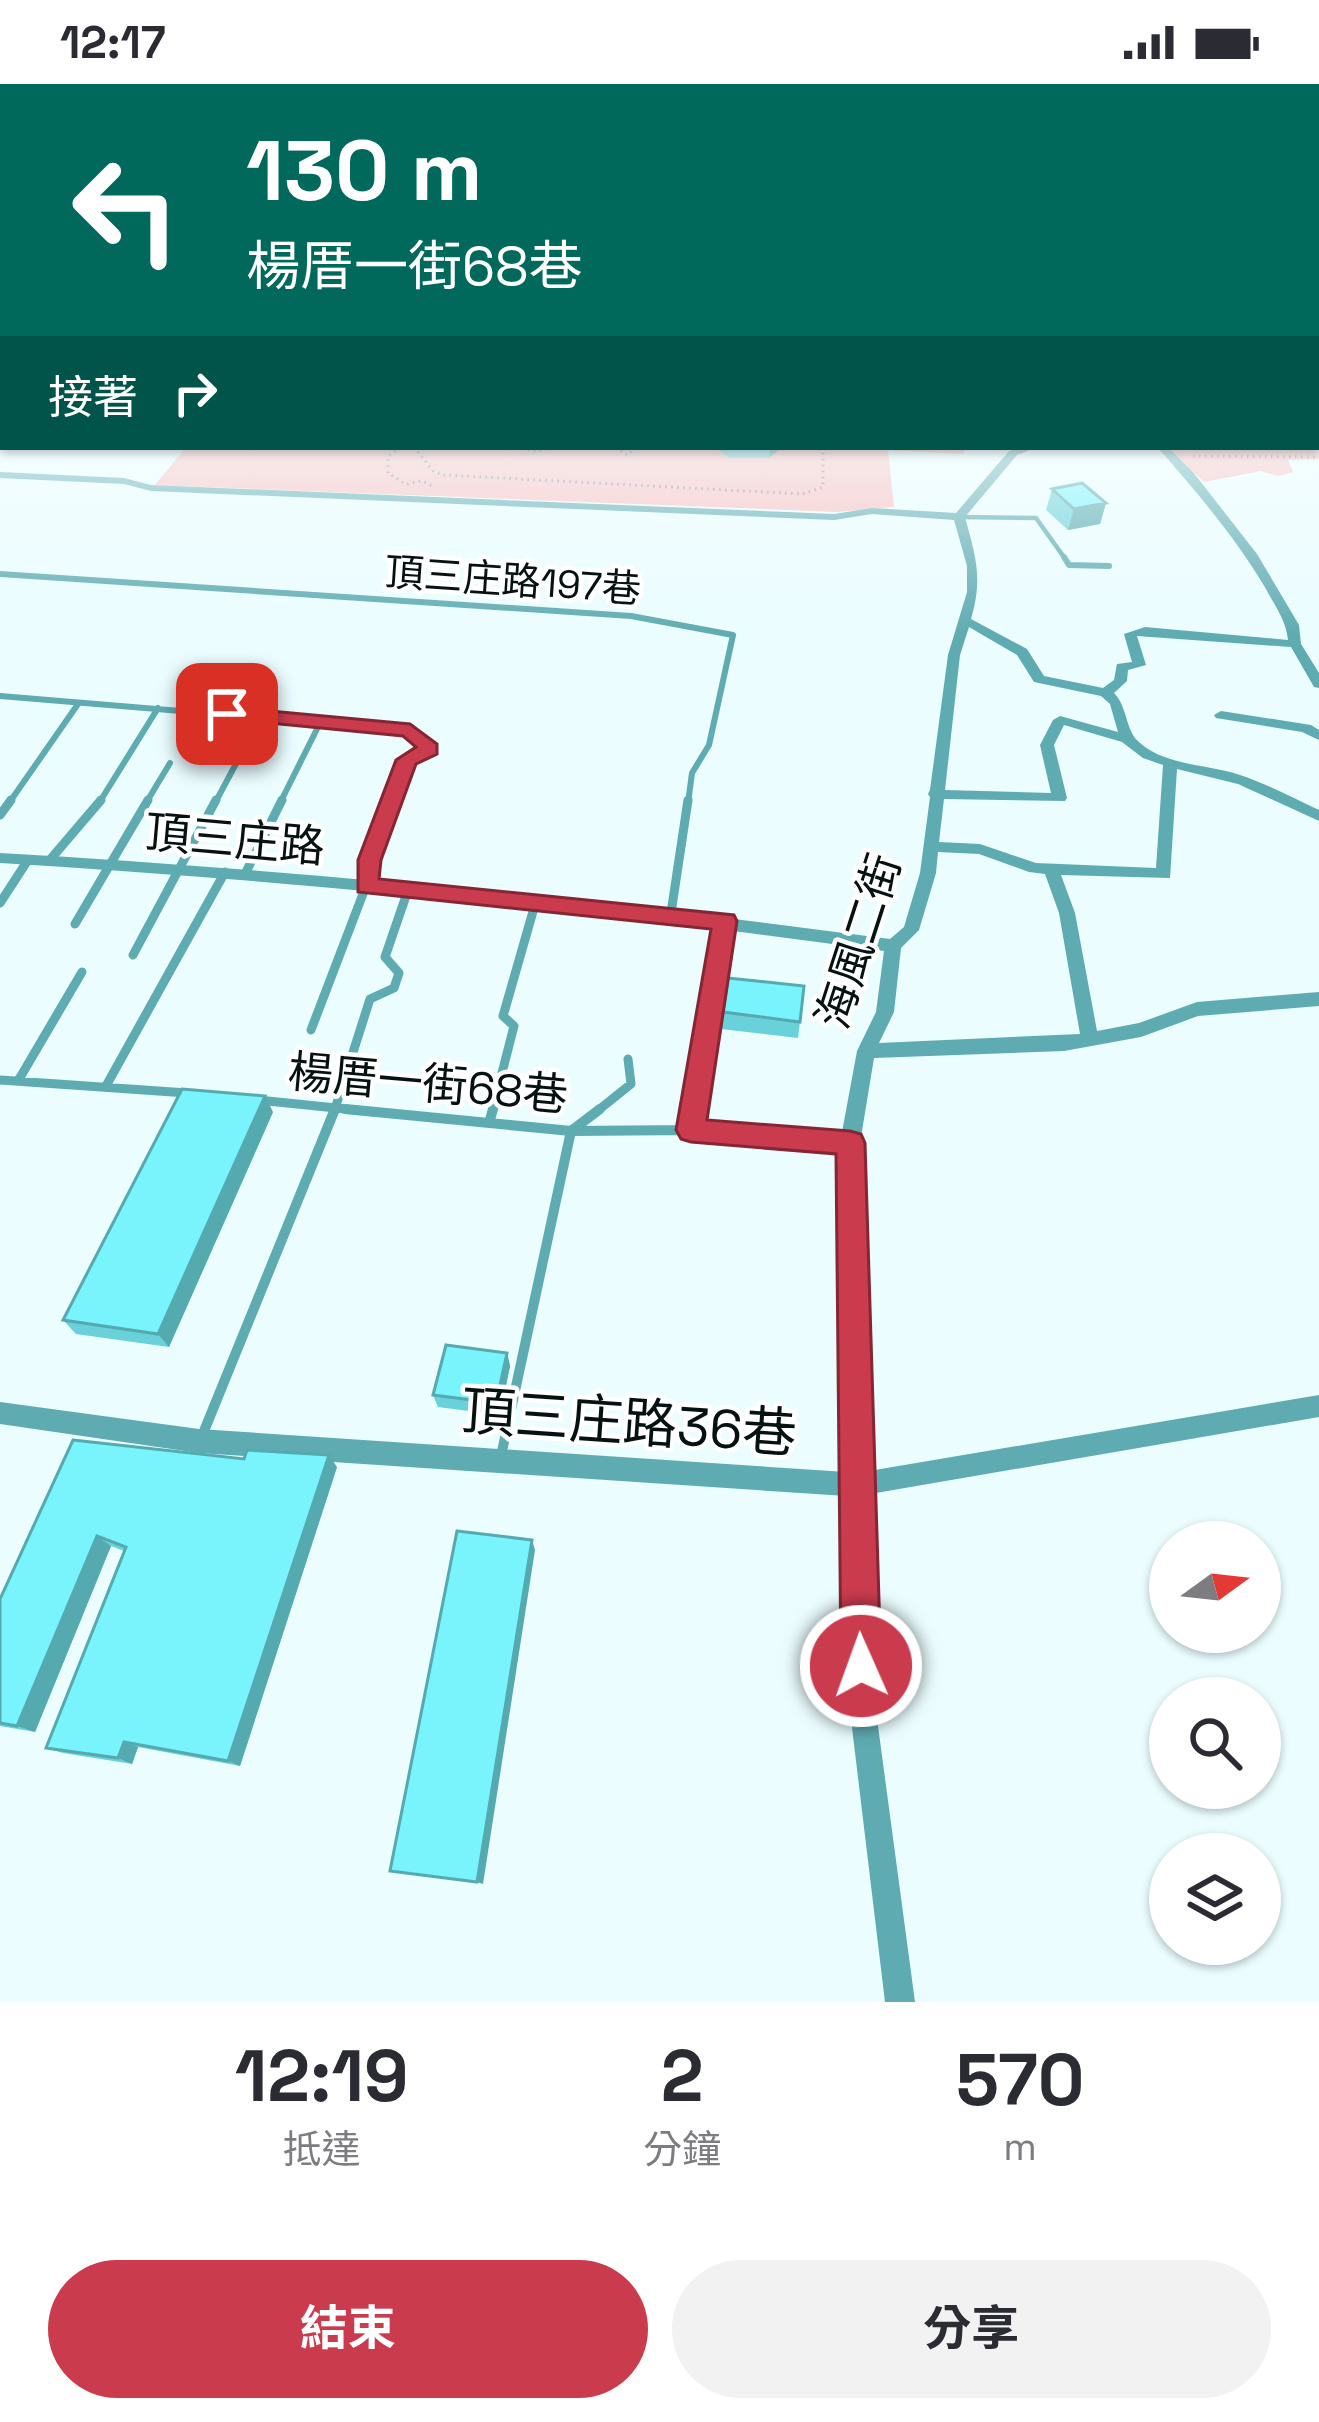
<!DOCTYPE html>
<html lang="zh-TW">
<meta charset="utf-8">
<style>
:root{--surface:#fff;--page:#f2f2f3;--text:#2b2b33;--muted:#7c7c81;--accent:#cb3b4e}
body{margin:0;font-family:"Space Grotesk","Noto Sans TC",sans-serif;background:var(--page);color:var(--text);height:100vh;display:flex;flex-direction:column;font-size:45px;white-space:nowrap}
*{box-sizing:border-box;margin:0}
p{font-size:39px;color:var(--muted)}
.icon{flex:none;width:66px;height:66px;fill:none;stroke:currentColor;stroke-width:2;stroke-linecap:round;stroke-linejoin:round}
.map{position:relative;height:1918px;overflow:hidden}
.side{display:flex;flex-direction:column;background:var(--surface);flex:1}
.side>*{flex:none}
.hud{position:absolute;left:0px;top:0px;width:1320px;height:366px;box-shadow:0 3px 9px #0004;background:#00695c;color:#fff;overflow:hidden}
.needle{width:78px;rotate:75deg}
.buttons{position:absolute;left:1149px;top:1437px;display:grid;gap:24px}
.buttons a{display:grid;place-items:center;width:132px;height:132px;border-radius:50%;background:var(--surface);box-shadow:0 3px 9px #0004;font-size:60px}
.pin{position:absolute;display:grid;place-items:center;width:102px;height:102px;color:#fff;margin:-51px;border-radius:24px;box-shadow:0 6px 18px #0006}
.me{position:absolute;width:132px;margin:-66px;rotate:358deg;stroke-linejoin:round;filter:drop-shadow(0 0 9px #0008)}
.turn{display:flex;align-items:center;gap:42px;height:252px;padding:0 48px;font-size:54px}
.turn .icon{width:156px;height:156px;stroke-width:2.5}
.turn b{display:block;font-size:84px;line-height:102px}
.then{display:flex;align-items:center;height:114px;padding:0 48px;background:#0003;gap:24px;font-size:45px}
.eta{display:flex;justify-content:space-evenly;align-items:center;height:204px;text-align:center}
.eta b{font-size:72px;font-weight:700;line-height:84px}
.action{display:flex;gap:24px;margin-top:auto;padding:24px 48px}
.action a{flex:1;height:138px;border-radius:72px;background:var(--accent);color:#fff;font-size:48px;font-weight:700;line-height:138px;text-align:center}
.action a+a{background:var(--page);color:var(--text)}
.status{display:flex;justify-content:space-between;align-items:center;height:84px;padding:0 60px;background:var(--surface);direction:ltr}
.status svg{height:33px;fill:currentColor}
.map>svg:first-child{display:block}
.green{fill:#fabdbe}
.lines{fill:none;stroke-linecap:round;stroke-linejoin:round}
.path{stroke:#7e8c8e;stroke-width:3;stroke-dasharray:1.5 4.5;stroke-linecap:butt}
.service-far3{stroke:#5eabb1;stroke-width:4.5}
.service-far2{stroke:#5eabb1;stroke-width:6}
.service-far1{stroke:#5eabb1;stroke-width:9}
.service{stroke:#5eabb1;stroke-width:10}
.minor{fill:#5eabb1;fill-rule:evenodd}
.wall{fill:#68d1d9}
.shaded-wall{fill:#55aab0}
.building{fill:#79f3fc;stroke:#55aab0;stroke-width:3}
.route{fill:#cb3b4e;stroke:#842633;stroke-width:3}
.labels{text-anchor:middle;stroke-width:9;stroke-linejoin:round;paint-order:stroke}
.far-street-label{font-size:39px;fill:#061112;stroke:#fff}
.street-label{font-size:45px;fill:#061112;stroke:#fff}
.near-street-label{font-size:54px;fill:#061112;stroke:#fff}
</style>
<div class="status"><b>12:17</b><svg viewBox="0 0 49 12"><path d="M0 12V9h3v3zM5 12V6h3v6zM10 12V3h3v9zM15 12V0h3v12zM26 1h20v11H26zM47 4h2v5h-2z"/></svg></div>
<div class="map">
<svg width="1319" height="1918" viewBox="0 0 1319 1918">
<rect width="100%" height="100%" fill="#ebfdff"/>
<!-- green -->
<path class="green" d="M1317 335 1319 375 1288 376 1293 388 1278 392 1261 387 1204 398 1167 363H1317Z
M186 363H966L963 370 888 366 894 423 837 428 155 401Z"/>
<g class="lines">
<!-- path -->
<path class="path" d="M400 363 388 373V389L407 401
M414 363 434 388 444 391 803 410 823 403V363
M510 363 539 367 556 363
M616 363 627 371 638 363
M1193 372 1319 373
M407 400 422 397 434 403"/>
<!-- service-far3 -->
<path class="service-far3" d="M959 433 1036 434 1066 476"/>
<!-- service-far2 -->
<path class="service-far2" d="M1064 473 1069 481 1109 482
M0 490 631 532 733 551 709 661 692 689 688 719
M0 612 410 646 430 665 406 676 390 719
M9 719 78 620
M99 719 158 624
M146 719 170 679
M215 719 261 633
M280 719 320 639"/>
<!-- service-far1 -->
<path class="service-far1" d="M0 731 11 716
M49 777 101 716
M245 790 282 716
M0 819 28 776
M671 829 688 716
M75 840 148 716
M133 871 216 716
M311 946 366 802 370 775 391 716
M0 996 187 1009
M18 997 82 888
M106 1002 225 788
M258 1016 375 1028
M334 1028 370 915 394 904 399 889 385 873 408 806
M492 1028 514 942 503 932 536 817
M596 1028 631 1000 628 975
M694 1028 725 839"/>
<!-- service -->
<path class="service" d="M345 1025 571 1047 691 1046 850 1059
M490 1036 493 1025
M691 1046 695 1025
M202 1352 335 1025
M501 1372 571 1047 600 1025"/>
<!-- minor -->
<path class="minor" d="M1022 363H1037L1017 371 965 433C976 474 983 494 971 535L1027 565 1044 592 1103 604 1114 596 1117 580 1132 578 1124 550 1145 543 1288 556C1286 536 1275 522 1266 505 1235 453 1197 408 1157 363H1168L1193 388 1257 470 1299 541 1301 560 1319 589V604L1314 603 1291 563 1137 552 1146 581 1128 586 1127 597 1114 609C1128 623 1125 647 1140 659 1166 682 1208 680 1240 691 1267 700 1293 714 1319 726V737L1238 700 1177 685 1170 794 1061 791 1075 829 1097 947 1139 939 1197 918 1319 908V922L1198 932 1141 953 1064 967 874 974 860 1059 869 1387 1319 1311V1333L870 1410 876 1627 915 1918H885L850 1627 846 1412 199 1369 0 1340V1318L199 1345 846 1388 840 1059 857 967 876 928 884 867C590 826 296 797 0 779V769C298 786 594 815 890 855L904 843 920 789 930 713 928 710 930 706 948 571 967 508V482L954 436 872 430 834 436 151 407 124 400 0 394V388L124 394 151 401 834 430 872 424 956 429 1009 367ZM969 543 1017 571 1034 598 1101 612 1110 620 1118 648 1060 632 1053 636 1040 661 1051 709 945 706 960 571ZM1064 641 1122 658 1143 674 1163 681 1156 784 1036 779 980 760 939 758 944 715 1065 717 1067 714 1054 661ZM938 768 979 770 1029 788 1045 790 1059 829 1080 950 879 959 894 928 901 864 919 846 936 789Z
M1221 627 1311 641 1319 646V656L1302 648 1216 634 1214 631Z"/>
</g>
<!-- wall -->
<path class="wall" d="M715 363H782L769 374H729Z
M1052 405 1106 419 1100 440 1068 446 1046 426Z
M723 928 800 938 798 954 721 945Z
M273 1028 169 1263 76 1250 63 1236Z
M507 1269 510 1282 500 1331 438 1323 433 1311Z
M73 1356 244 1375 337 1383 240 1682 138 1663 132 1680 63 1669 46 1664 124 1467 111 1462 35 1648 0 1642V1515Z"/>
<!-- shaded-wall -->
<path class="shaded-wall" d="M770 363H782L769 374Z
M1106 419 1100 440 1068 446 1074 425Z
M265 1012 273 1028 169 1263 158 1250Z
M507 1269 510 1282 500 1331 496 1319Z
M329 1371 337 1383 240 1682 228 1677Z
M97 1452 111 1462 35 1648 17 1642Z
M532 1456 535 1466 483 1800 477 1798Z
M124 1658 138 1663 132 1680 118 1674Z"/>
<!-- building -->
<path class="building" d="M1082 399 1106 419 1074 425 1052 405Z
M728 894 804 902 800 938 723 928Z
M182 1005 265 1012 158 1250 63 1236Z
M446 1261 507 1269 496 1319 433 1311Z
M73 1356 244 1375 247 1366 329 1371 228 1677 124 1658 118 1674 46 1664 126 1463 97 1452 17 1642 0 1639V1515Z
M457 1447 532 1456 477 1798 390 1787Z"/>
<!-- sky -->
<linearGradient id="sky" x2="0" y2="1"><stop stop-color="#a7a4c4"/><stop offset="0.51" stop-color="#f6feff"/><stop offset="1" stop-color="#f6feff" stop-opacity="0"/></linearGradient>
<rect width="1319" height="552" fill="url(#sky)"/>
<!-- route -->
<path class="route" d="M227 623 410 640 437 660V670L416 680 381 776 379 795 734 831 737 837 707 1036 850 1047 861 1050 865 1059 881 1582 875 1596 861 1602 847 1596 841 1582 836 1070 691 1058 681 1055 676 1046 711 845 358 808V776L396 676 416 663 403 652 219 634V625Z"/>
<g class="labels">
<!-- far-street labels -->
<g class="far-street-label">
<text transform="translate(513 496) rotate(4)" y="14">頂三庄路197巷</text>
</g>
<!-- street labels -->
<g class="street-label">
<text transform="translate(235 755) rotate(5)" y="16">頂三庄路</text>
<text transform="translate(858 857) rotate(-72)" y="16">海風二街</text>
<text transform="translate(428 999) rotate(5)" y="16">楊厝一街68巷</text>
</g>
<!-- near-street labels -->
<g class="near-street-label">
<text transform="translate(629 1338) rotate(4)" y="19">頂三庄路36巷</text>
</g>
</g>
</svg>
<div class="buttons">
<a><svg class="needle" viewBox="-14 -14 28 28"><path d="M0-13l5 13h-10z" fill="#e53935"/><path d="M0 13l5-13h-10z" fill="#7c7c81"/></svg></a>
<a><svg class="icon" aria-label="search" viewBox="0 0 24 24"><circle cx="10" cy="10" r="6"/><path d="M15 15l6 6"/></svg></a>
<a><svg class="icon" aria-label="layers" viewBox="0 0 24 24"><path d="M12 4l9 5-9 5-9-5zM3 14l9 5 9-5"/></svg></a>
</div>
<div class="pin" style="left:227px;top:630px;background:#d93025"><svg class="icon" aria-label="arrive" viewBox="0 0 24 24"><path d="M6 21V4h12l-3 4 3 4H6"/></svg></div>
<svg class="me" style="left:861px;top:1582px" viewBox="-20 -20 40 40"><circle r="17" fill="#cb3b4e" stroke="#fff" stroke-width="3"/><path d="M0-11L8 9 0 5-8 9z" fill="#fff"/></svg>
<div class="hud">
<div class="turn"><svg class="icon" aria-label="left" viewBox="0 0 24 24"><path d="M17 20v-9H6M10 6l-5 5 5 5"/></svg><div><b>130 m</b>楊厝一街68巷</div></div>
<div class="then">接著<svg class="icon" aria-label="right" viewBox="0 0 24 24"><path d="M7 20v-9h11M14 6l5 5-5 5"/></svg></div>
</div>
</div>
<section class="side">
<div class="eta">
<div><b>12:19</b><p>抵達</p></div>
<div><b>2</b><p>分鐘</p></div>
<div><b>570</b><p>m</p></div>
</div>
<div class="action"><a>結束</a><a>分享</a></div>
</section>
